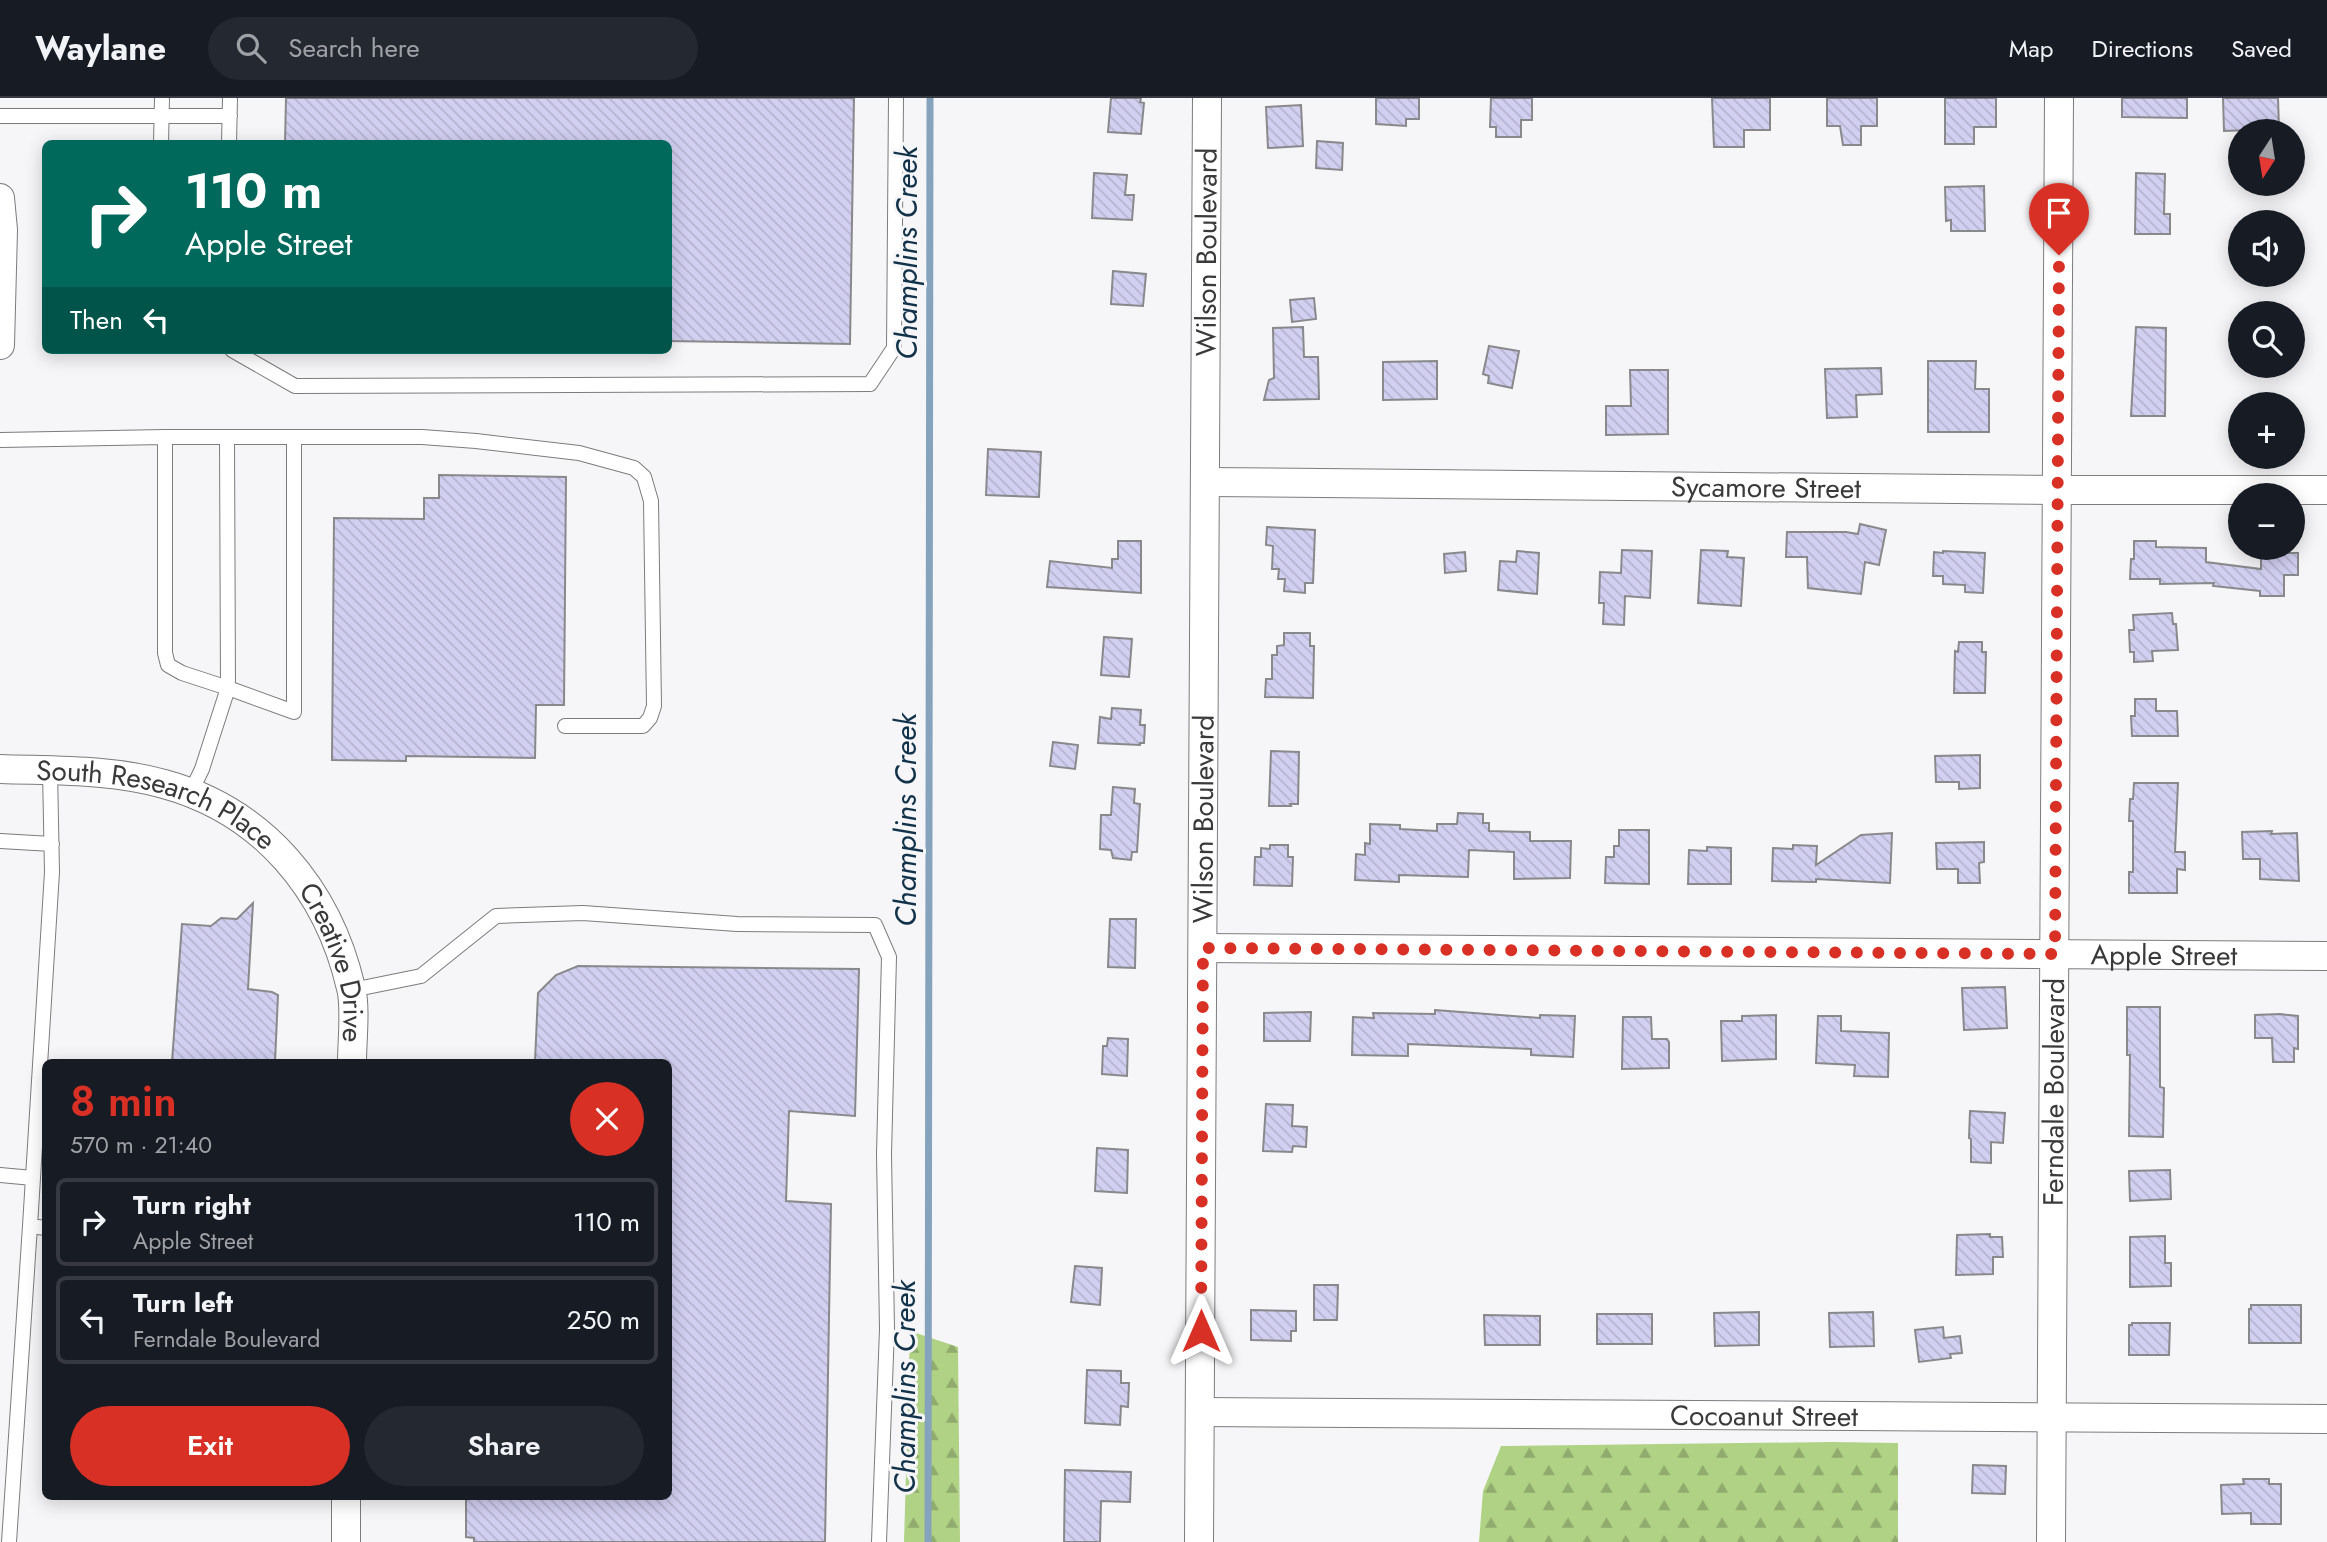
<!DOCTYPE html>
<meta charset="utf-8">
<style>
:root{--surface:#171b24;--page:#242831;--text:#f1f3f6;--muted:#9ea1a6;--line:#363941;--accent:#d93025}
body{margin:0;font-family:Jost,sans-serif;background:var(--page);color:var(--text);height:100vh;display:flex;flex-direction:column;font-size:26px;white-space:nowrap}
*{box-sizing:border-box;margin:0}
p{font-size:23px;color:var(--muted)}
.icon{flex:none;width:38px;height:38px;fill:none;stroke:currentColor;stroke-width:2;stroke-linecap:round;stroke-linejoin:round}
.map{position:relative;flex:1;overflow:hidden}
.sheet{position:absolute;left:42px;top:961px;width:630px;height:441px;display:flex;flex-direction:column;background:var(--surface);border-radius:10px;box-shadow:0 4px 18px #0003}
.sheet>*{flex:none}
.top-card{position:absolute;left:42px;top:42px;width:630px;height:214px;border-radius:10px;box-shadow:0 4px 18px #0003;background:#00695c;color:#fff;overflow:hidden}
.needle{width:46px;rotate:192deg}
.fabs{position:absolute;left:2228px;top:21px;display:grid;gap:14px}
.fabs a{display:grid;place-items:center;width:77px;height:77px;border-radius:50%;background:var(--surface);box-shadow:0 4px 18px #0003;font-size:35px}
.pin{position:absolute;display:grid;place-items:center;width:60px;height:60px;color:#fff;margin:-72px -30px;border-radius:50% 50% 50% 0;rotate:-45deg;box-shadow:0 0 7px #0007}
.pin .icon{rotate:45deg}
.me{position:absolute;width:77px;margin:-38px;rotate:0deg;stroke-linejoin:round;filter:drop-shadow(0 0 5px #0008)}
.turn{display:flex;align-items:center;gap:24px;height:147px;padding:0 28px;font-size:32px}
.turn .icon{width:91px;height:91px;stroke-width:2.5}
.turn b{display:block;font-size:49px;line-height:60px}
.then{display:flex;align-items:center;height:66px;padding:0 28px;background:#0003;gap:14px;font-size:26px}
.round{display:grid;place-items:center;flex:none;width:74px;height:74px;border-radius:37px;background:var(--page)}
.overview{display:flex;align-items:center;justify-content:space-between;height:119px;padding:0 28px}
h1{font-size:42px;font-weight:600;line-height:52px;color:var(--accent)}
.button{display:flex;gap:14px;margin-top:auto;padding:14px 28px}
.button a{flex:1;height:80px;border-radius:42px;background:var(--accent);color:#fff;font-size:28px;font-weight:600;line-height:80px;text-align:center}
.button a+a{background:var(--page);color:var(--text)}
ul{padding:0;list-style:none}
li{display:flex;align-items:center;gap:21px;height:88px;margin:0 14px 10px;padding:0 14px;border:4px solid var(--line);border-radius:10px}
li div{flex:1}
li b{display:block;font-size:26px}
li em{font-style:normal}
header{display:flex;align-items:center;gap:42px;box-sizing:border-box;height:98px;padding:0 35px;background:var(--surface);border-bottom:2px solid var(--line)}
header strong{font-size:33px}
nav{display:flex;gap:38px;margin-inline-start:auto;font-size:24px}
.search{width:490px;height:63px;background:var(--page);display:flex;align-items:center;gap:18px;box-sizing:border-box;padding:0 24px;border-radius:38px;color:var(--muted);font-size:26px}
.map>svg:first-child{display:block}
.forest{fill:url(#forest-firs)}
.lines{fill:none;stroke-linecap:round;stroke-linejoin:round}
.stream{stroke:#85a3bc;stroke-width:7}
.building{fill:url(#building-back-hatch);stroke:#89888b;stroke-width:2}
.lane-casing{stroke:#7c7c7f;stroke-width:16}
.street-casing{stroke:#7c7c7f;stroke-width:30}
.lane{stroke:#fff;stroke-width:14}
.street{stroke:#fff;stroke-width:28}
.route{stroke:#d93025;stroke-width:12;stroke-dasharray:0 21.6}
.labels{text-anchor:middle;stroke-width:6;stroke-linejoin:round;paint-order:stroke}
.street-label{font-size:28px;fill:#3a3a3b;stroke:#f6f6f9}
.water-label{font-size:30px;font-style:italic;fill:#12324a;stroke:#f6f6f9}
</style>
<header>
<strong>Waylane</strong>
<div class="search"><svg class="icon" aria-label="search" viewBox="0 0 24 24"><circle cx="10" cy="10" r="6"/><path d="M15 15l6 6"/></svg>Search here</div>
<nav><a>Map</a><a>Directions</a><a>Saved</a></nav>
</header>
<div class="map">
<svg width="2327" height="1444" viewBox="0 0 2327 1444">
<defs>
<pattern id="forest-firs" width="22" height="20" patternUnits="userSpaceOnUse" patternTransform="scale(1.75)"><rect width="22" height="20" fill="#b0d284"/><path d="M5 1l3.5 6h-7zM16 11l3.5 6h-7z" fill="#90ab6d"/></pattern>
<pattern id="building-back-hatch" width="6" height="6" patternUnits="userSpaceOnUse" patternTransform="scale(1.75)"><rect width="6" height="6" fill="#d2d0f1"/><path d="M-1 5l2 2M0 0l6 6M5-1l2 2" fill="none" stroke="#b5b3d0"/></pattern>
</defs>
<rect width="100%" height="100%" fill="#f6f6f9"/>
<!-- forest -->
<path class="forest" d="M910 1233 958 1249 960 1444H904Z
M1831 1344 1898 1345V1444H1479L1483 1393 1501 1348Z"/>
<g class="lines">
<!-- stream -->
<path class="stream" d="M928 1444 930 0"/>
</g>
<!-- building -->
<path class="building" d="M286 0H854L850 246 668 243V46H285Z
M1111 0H1141L1140 4 1144 5 1141 36 1108 34Z
M1376 0H1419V21H1406V28L1376 26Z
M1491 0H1532V22H1521V39H1496V29H1490Z
M1712 0H1770V32H1744V49H1714Z
M1827 0H1877V28H1861V47H1843L1840 28H1827Z
M1945 0H1996V29H1974V46H1945Z
M2122 0H2187V20L2122 19Z
M2223 0H2278L2279 31 2224 33Z
M1301 7 1303 48 1268 50 1266 9Z
M1317 43 1343 45 1342 72 1316 70Z
M1094 75 1127 77 1125 97H1134L1132 122 1092 120Z
M2136 75 2165 76 2164 116H2170V136H2135Z
M1984 88 1985 133H1951V122L1946 123 1945 89Z
M1113 173 1146 176 1143 208 1111 206Z
M1314 200 1316 221 1292 224 1290 202Z
M1303 229 1304 259H1318L1319 301 1264 302 1269 282 1274 280 1273 230Z
M2136 229 2166 230 2165 318H2131Z
M1489 248 1519 253 1512 290 1488 285 1489 278 1483 276Z
M1437 263V301L1383 302V264Z
M1928 263H1976L1975 291H1989V334H1928Z
M1881 270 1882 296 1856 297 1857 319 1827 320 1825 271Z
M1630 272H1668V336L1606 337V308H1631Z
M988 351 1041 354 1039 399 986 397Z
M439 377 566 379 564 607H536L535 660 406 658V663L332 662 334 420 424 421V400H439Z
M1860 426 1886 432 1879 467 1865 464 1861 496 1808 490 1807 459H1786L1787 434H1846L1858 436Z
M1267 429 1315 432 1313 485H1305V495L1284 493 1285 481H1278L1279 471H1272L1273 448 1266 447Z
M1118 443H1141V495L1047 489 1050 463 1112 470V461H1118Z
M2134 443H2156V449L2206 450V464L2261 471V451H2280V455H2298V477H2284V498H2260V493L2213 488 2214 485 2160 486V481H2130L2131 461H2134Z
M1622 452 1652 453 1650 500 1625 498 1624 527 1603 526 1604 505H1599L1600 474 1621 475Z
M1701 452 1728 453 1727 459 1744 460 1741 508 1698 505Z
M1517 453 1539 455 1537 496 1498 492 1500 463 1516 464Z
M1943 453 1985 455 1983 495 1965 494V487L1943 486V478H1933L1934 454 1943 455Z
M1465 454 1466 473 1445 475 1444 456Z
M2172 515 2173 526H2176L2178 552 2152 553 2153 563 2134 564V554H2130L2129 532H2134L2133 517Z
M1284 535H1310V548H1314L1313 600 1265 599 1266 581H1272V557H1277V548L1284 547Z
M1104 539 1132 541 1129 579 1101 577Z
M1959 544H1982V554H1986L1985 595H1954L1955 553 1958 554Z
M2135 601H2156V613H2177L2178 638H2132L2131 618H2135Z
M1112 610 1141 612 1140 627H1145L1144 645H1140V647L1098 645 1100 619 1111 621Z
M1053 644 1078 647 1075 671 1050 668Z
M1271 653 1299 654 1298 706H1290L1291 708H1269Z
M1980 657V690L1959 691V684H1936L1935 658Z
M2134 685H2178L2175 754H2185V772L2177 771V795H2129V774H2133V723H2129L2130 701H2133Z
M1113 689 1135 691 1134 705 1140 706 1137 754H1132L1131 762 1113 760 1111 752 1100 751 1101 717H1111Z
M1458 715 1483 716V725H1489V733L1530 734V743H1571L1570 780 1514 781V754L1469 752 1468 779 1399 777V784L1355 782 1356 756 1365 757V745L1370 746V726L1400 727V731L1437 733V726H1457Z
M1619 732H1649V786L1605 785 1606 759H1614V748H1619Z
M2272 733 2271 736 2297 735 2299 783 2260 781V761H2243L2242 734Z
M1892 735 1890 785 1816 781V784L1772 783 1773 750 1793 751V747L1817 748 1816 767 1861 737Z
M1984 744V764L1979 765 1980 785H1958V771H1937L1936 745Z
M1270 747H1288V759H1293L1292 788 1254 787 1255 759H1261V750L1270 751Z
M1707 749 1731 750V786H1688L1689 752 1707 753Z
M253 805 248 891 272 894 278 897 275 964H172L182 826 211 828 221 820 237 821Z
M1110 821H1136L1135 870 1108 869Z
M578 868 859 871 855 1018 789 1013 786 1103 831 1106 825 1444H474V1440L466 1439V1398H668V964H535L538 895 556 877Z
M2005 889 2007 930 1964 932 1962 890Z
M2127 909H2160V989L2164 990 2163 1039 2129 1038 2130 957H2127Z
M1435 912 1540 920V917L1575 918 1573 959 1531 957V951L1408 946V958L1352 957 1353 919 1374 920 1373 915 1435 916Z
M1311 914 1310 943H1264V915Z
M2280 916 2298 918V951L2294 950V964H2273L2272 940H2255V917Z
M1776 917V961L1722 963 1721 923H1742V918Z
M1818 918H1841V933L1889 935 1888 979 1854 978 1855 967 1816 965Z
M1623 919H1651L1652 941H1667L1669 944V970L1622 971Z
M1108 940 1128 941 1127 978 1102 976 1103 948H1107Z
M1266 1006 1293 1007 1292 1028 1307 1029 1306 1049 1293 1048 1292 1054 1263 1053Z
M1970 1013 2005 1015 2003 1045 1991 1044V1065L1971 1064V1041L1969 1040Z
M1097 1050 1128 1052 1127 1095 1095 1093Z
M2170 1072 2171 1101 2130 1103 2129 1073Z
M1990 1136V1139H2002L2003 1159H1993V1176L1956 1177 1957 1137Z
M2165 1138V1165H2171V1188L2130 1189V1139Z
M1075 1168 1102 1170 1100 1207 1071 1204Z
M1314 1187H1338L1337 1222H1314Z
M2251 1207H2301V1245H2249V1211H2251Z
M1251 1212 1296 1213V1233H1291V1243L1251 1242Z
M1759 1214V1247L1715 1248 1714 1215Z
M1873 1214 1874 1248 1830 1249 1829 1215Z
M1597 1216H1652V1246H1597Z
M1484 1217 1540 1218V1247H1485Z
M2132 1225H2170L2169 1257H2129V1227H2132Z
M1943 1229 1944 1240 1960 1238 1962 1255 1950 1256 1951 1260 1919 1264 1915 1232Z
M1087 1272 1121 1273V1285H1129L1128 1309 1121 1308 1120 1327 1085 1325Z
M1973 1367 2006 1368 2005 1396 1972 1395Z
M1065 1372 1131 1374 1130 1404 1101 1403 1100 1444H1064Z
M2243 1381H2269V1386H2281V1426H2251V1415L2222 1416 2221 1387 2244 1386Z"/>
<g class="lines">
<defs>
<path id="lane" d="M0 18H230
M161 46 162 0
M229 46 230 0
M232 252 295 288 870 286 894 250 896 0
M165 339H294V614L228 590 227 339
M294 339H422L476 343 579 355 634 370 644 379 651 403 654 608 650 620 643 628H565
M0 342 165 339V555L168 567 182 575 228 590 202 671 190 696
M0 743 52 746
M352 892 421 878 496 818 583 815 737 826 875 827 889 859 884 1056 887 1231 879 1444
M0 1077 33 1080
M30 1128 52 774 50 673
M9 1444 30 1128 46 1130"/>
<g id="street">
<path d="M0 100 3 132 0 247"/>
<path id="s1" d="M1206 384 2058 392H2327"/>
<path id="s2" d="M0 671C54 673 111 671 164 686 263 713 328 791 351 890 356 909 352 944 352 964"/>
<path id="s3" d="M1203 850 2327 858"/>
<path id="s4" d="M1200 1314 2327 1321"/>
<path d="M346 1444V1398"/>
<path id="s5" d="M1199 1444 1207 0"/>
<path id="s6" d="M2051 1444 2059 0"/>
</g>
</defs>
<!-- lane casing -->
<use href="#lane" class="lane-casing"/>
<!-- street casing -->
<use href="#street" class="street-casing"/>
<!-- lane -->
<use href="#lane" class="lane"/>
<!-- street -->
<use href="#street" class="street"/>
</g>
<g class="lines">
<!-- route -->
<path class="route" d="M1201 1233 1203 850 2055 856 2059 157"/>
</g>
<g class="labels">
<!-- street labels -->
<g class="street-label">
<text dy="10" stroke="none"><textPath href="#s5" startOffset="1290">Wilson Boulevard</textPath></text>
<text dy="10" stroke="none"><textPath href="#s1" startOffset="560">Sycamore Street</textPath></text>
<text dy="10" stroke="none"><textPath href="#s2" startOffset="163">South Research Place</textPath></text>
<text dy="10" stroke="none"><textPath href="#s5" startOffset="723">Wilson Boulevard</textPath></text>
<text dy="10" stroke="none"><textPath href="#s3" startOffset="961">Apple Street</textPath></text>
<text dy="10" stroke="none"><textPath href="#s2" startOffset="427">Creative Drive</textPath></text>
<text dy="10" stroke="none"><textPath href="#s6" startOffset="450">Ferndale Boulevard</textPath></text>
<text dy="10" stroke="none"><textPath href="#s4" startOffset="564">Cocoanut Street</textPath></text>
</g>
<!-- water labels -->
<g class="water-label">
<text transform="translate(907 155) rotate(-90)" y="10">Champlins Creek</text>
<text transform="translate(906 722) rotate(-90)" y="10">Champlins Creek</text>
<text transform="translate(905 1289) rotate(-90)" y="10">Champlins Creek</text>
</g>
</g>
</svg>
<div class="fabs">
<a><svg class="needle" viewBox="-14 -14 28 28"><path d="M0-13l5 13h-10z" fill="#e53935"/><path d="M0 13l5-13h-10z" fill="#9ea1a6"/></svg></a>
<a><svg class="icon" aria-label="sound" viewBox="0 0 24 24"><path d="M4 9h4l5-4v14l-5-4H4zM17 9q2 3 0 6"/></svg></a>
<a><svg class="icon" aria-label="search" viewBox="0 0 24 24"><circle cx="10" cy="10" r="6"/><path d="M15 15l6 6"/></svg></a>
<a>+</a>
<a>−</a>
</div>
<div class="pin" style="left:2059px;top:157px;background:#d93025"><svg class="icon" aria-label="arrive" viewBox="0 0 24 24"><path d="M6 21V4h12l-3 4 3 4H6"/></svg></div>
<svg class="me" style="left:1201px;top:1233px" viewBox="-20 -20 40 40"><path d="M0-17L14 15 0 8-14 15z" fill="#d93025" stroke="#fff" stroke-width="4"/></svg>
<div class="top-card">
<div class="turn"><svg class="icon" aria-label="right" viewBox="0 0 24 24"><path d="M7 20v-9h11M14 6l5 5-5 5"/></svg><div><b>110 m</b>Apple Street</div></div>
<div class="then">Then<svg class="icon" aria-label="left" viewBox="0 0 24 24"><path d="M17 20v-9H6M10 6l-5 5 5 5"/></svg></div>
</div>
<section class="sheet">
<div class="overview"><div><h1>8 min</h1><p>570 m · 21:40</p></div><a class="round" style="background:#d93025;color:#fff"><svg class="icon" aria-label="close" viewBox="0 0 24 24"><path d="M6 6l12 12M18 6L6 18"/></svg></a></div>
<ul>
<li><svg class="icon" aria-label="right" viewBox="0 0 24 24"><path d="M7 20v-9h11M14 6l5 5-5 5"/></svg><div><b>Turn right</b><p>Apple Street</p></div><em>110 m</em></li>
<li><svg class="icon" aria-label="left" viewBox="0 0 24 24"><path d="M17 20v-9H6M10 6l-5 5 5 5"/></svg><div><b>Turn left</b><p>Ferndale Boulevard</p></div><em>250 m</em></li>
</ul>
<div class="button"><a>Exit</a><a>Share</a></div>
</section>
</div>
